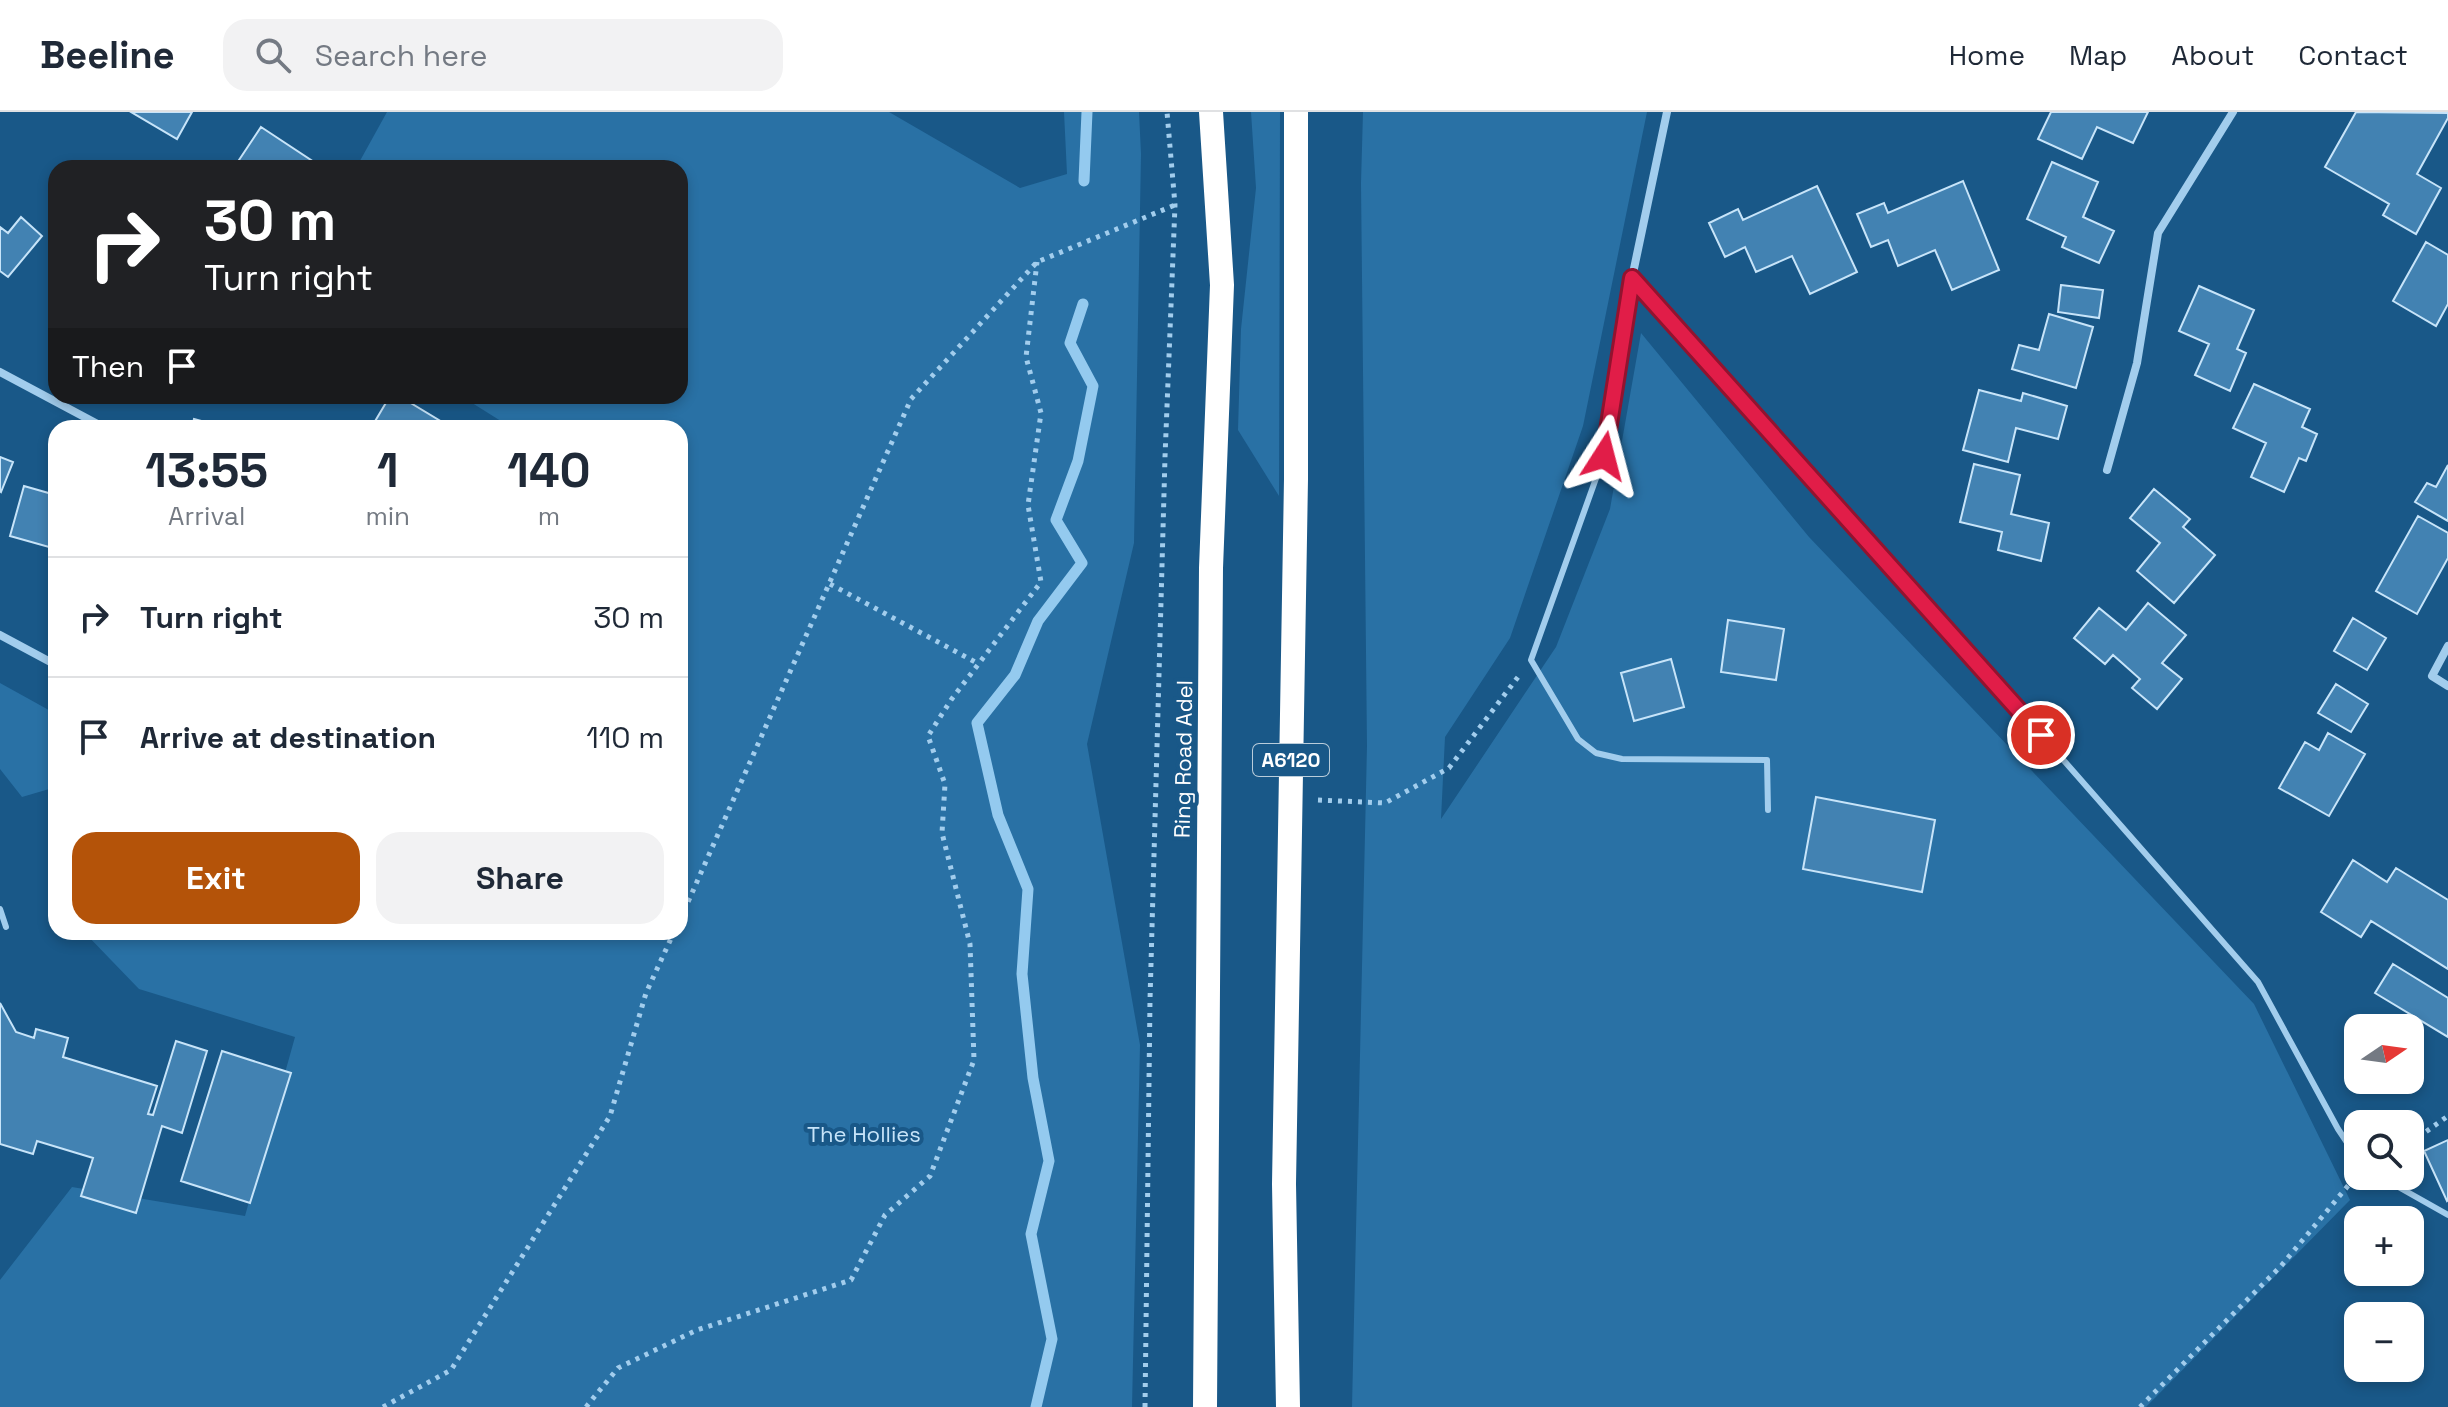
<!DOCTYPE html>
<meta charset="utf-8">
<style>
:root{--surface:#fff;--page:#f2f2f3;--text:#1f2937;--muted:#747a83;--line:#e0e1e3;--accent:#b45309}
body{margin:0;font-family:"Space Grotesk",sans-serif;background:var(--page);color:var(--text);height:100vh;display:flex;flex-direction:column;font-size:30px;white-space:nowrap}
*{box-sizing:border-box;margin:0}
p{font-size:26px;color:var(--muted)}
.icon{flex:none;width:44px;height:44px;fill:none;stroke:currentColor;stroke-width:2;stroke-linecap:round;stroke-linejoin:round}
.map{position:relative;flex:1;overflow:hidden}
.panel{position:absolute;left:48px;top:308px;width:640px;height:520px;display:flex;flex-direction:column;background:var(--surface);border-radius:24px;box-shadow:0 4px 12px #0003}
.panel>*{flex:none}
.guide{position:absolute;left:48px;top:48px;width:640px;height:244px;border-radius:24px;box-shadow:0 4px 12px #0003;background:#202124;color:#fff;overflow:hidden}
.needle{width:52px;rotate:77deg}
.tools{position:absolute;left:2344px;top:902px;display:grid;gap:16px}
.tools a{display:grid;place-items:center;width:80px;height:80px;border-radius:16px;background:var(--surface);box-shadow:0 4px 12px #0003;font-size:40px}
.pin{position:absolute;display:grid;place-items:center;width:68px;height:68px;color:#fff;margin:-34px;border:4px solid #fff;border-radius:50%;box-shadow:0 2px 8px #0007}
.me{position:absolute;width:88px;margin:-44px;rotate:9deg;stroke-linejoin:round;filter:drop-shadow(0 0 6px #0008)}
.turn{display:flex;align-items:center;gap:28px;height:168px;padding:0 24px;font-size:36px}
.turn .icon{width:104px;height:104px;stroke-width:2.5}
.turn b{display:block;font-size:56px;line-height:68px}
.then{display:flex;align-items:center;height:76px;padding:0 24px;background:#0003;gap:16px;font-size:30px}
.eta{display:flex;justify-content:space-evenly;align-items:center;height:136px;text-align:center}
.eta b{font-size:48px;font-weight:700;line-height:56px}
.action{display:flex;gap:16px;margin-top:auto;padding:16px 24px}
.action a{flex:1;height:92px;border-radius:24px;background:var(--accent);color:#fff;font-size:32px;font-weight:700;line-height:92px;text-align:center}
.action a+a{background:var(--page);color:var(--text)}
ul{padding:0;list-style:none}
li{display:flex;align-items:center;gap:24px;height:120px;padding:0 24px;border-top:2px solid var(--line)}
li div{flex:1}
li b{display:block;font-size:30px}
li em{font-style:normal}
header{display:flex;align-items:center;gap:48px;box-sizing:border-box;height:112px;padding:0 40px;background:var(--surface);border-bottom:2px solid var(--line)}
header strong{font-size:38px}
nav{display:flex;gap:44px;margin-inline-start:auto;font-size:28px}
.search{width:560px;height:72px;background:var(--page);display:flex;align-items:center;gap:20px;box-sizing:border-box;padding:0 28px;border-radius:24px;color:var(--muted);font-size:30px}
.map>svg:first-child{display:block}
.green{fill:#2971a5}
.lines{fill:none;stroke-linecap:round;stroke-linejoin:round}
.stream{stroke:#94caef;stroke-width:11}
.building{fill:#4282b2;stroke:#c7e4f9;stroke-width:2}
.path{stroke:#a2cded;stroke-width:5;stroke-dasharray:4 6;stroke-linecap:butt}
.lane{stroke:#a2cded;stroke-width:6}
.street{stroke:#a2cded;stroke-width:8}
.highway{stroke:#fff;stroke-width:24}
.route-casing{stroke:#92132f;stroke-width:20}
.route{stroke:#e11d48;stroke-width:14}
.labels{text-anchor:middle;stroke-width:8;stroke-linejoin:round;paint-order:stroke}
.shield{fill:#195888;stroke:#bacddb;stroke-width:2}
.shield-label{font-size:20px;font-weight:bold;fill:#fff}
.street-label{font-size:22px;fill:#fff;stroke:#195888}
.park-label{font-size:22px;fill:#c7e4f9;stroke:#195888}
</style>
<header>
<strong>Beeline</strong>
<div class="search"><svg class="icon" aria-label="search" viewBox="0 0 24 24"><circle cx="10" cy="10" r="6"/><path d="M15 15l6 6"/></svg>Search here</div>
<nav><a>Home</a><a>Map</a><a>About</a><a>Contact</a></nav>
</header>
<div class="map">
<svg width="2448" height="1295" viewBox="0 0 2448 1295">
<rect width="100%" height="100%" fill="#195888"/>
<!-- green -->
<path class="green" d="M387 0H889L1020 76 1067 62 1064 0H1139L1141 42 1134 431 1087 632 1140 933 1132 1295H0V1168L72 1075 245 1104 295 925 139 877 84 820H680V316H512L461 284H680V56H356Z
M1251 0H1280L1279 384 1238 318 1241 217 1256 76Z
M1363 0H1647L1583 314 1510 526 1445 625 1441 707 1556 535 1610 397 1641 221 1809 425 2254 892 2350 1088 2146 1295H1352L1367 634 1361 71Z
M0 571 56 602V675L22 685 0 657Z"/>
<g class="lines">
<!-- stream -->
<path class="stream" d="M1084 69 1087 0
M1036 1295 1052 1227 1031 1122 1049 1049 1033 966 1022 862 1028 777 998 703 977 611 1015 563 1038 509 1082 451 1056 408 1078 349 1093 274 1070 231 1083 192"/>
</g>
<!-- building -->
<path class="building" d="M131 0H192L177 27Z
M2051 0H2148L2133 31 2097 15 2082 47 2038 27Z
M2356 0 2448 1V6L2417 62 2441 76 2416 122 2383 103 2389 92 2325 55Z
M261 15 323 56 235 54Z
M2052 50 2098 70 2083 105 2114 119 2099 151 2062 135 2066 125 2027 107Z
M1963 69 1999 158 1952 178 1935 138 1898 154 1888 128 1871 135 1857 102 1884 91 1888 101Z
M1817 74 1857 160 1810 182 1792 144 1756 160 1745 135 1725 145 1709 111 1738 97 1743 108Z
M21 105 42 124 8 165 0 159V115L8 121Z
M2426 130 2448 143V192L2436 214 2393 189Z
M2061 173 2103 178 2099 206 2058 200Z
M2199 174 2254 198 2237 237 2246 241 2230 279 2195 263 2209 232 2179 219Z
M2049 202 2093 215 2076 276 2012 257 2019 233 2039 238Z
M2254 272 2310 297 2302 315 2317 322 2306 349 2299 346 2284 380 2251 365 2266 331 2233 316Z
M1979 278 2021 289 2023 281 2067 294 2058 327 2016 316 2008 350 1963 338Z
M390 284H399L452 316H371Z
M194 307 227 316H192Z
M0 345 13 350 1 380 0 379Z
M1974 352 2020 363 2011 402 2049 411 2041 449 1998 438 2002 420 1960 410Z
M2448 353V409L2415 390 2427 371 2436 375Z
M24 374 52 382 50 390 56 392V437L10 424Z
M2154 377 2190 407 2183 415 2215 443 2174 491 2137 459 2160 431 2130 406Z
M2418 404 2448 421V446L2417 502 2376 479Z
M2148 491 2186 523 2162 551 2182 567 2157 597 2132 576 2140 567 2113 543 2105 552 2074 526 2099 496 2126 518Z
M2353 506 2386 526 2367 558 2334 539Z
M1728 508 1784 517 1776 568 1721 560Z
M1671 547 1684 595 1634 609 1621 561Z
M2336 572 2368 592 2351 620 2318 601Z
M2328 621 2365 642 2329 704 2279 676 2305 630 2319 638Z
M1816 685 1935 708 1922 780 1803 757Z
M2353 748 2387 770 2396 756 2448 788V857L2371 809 2361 825 2321 800Z
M2393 852 2448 886V925L2375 881Z
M0 891 16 920 34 926 36 917 68 926 63 945 157 974 148 1002 153 1003 176 929 207 939 182 1021 162 1014 136 1101 81 1084 93 1046 37 1029 33 1042 0 1032Z
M222 939 291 961 250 1091 181 1069Z
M2448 1028V1088L2447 1089 2424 1039Z"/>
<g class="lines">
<!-- path -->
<path class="path" d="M830 472 979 552
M1318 688 1385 691 1449 656 1518 565
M680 808 911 287 1037 150 1175 93
M2410 1031 2448 1004
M383 1295 451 1258 610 1004 646 881 674 820
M586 1295 618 1256 697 1218 851 1168 885 1103 930 1064 974 948 970 832 942 721 945 672 928 624 951 588 1041 470 1028 393 1041 301 1026 245 1037 150
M1145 1295 1150 888 1165 345 1175 93 1167 0
M2140 1295 2281 1154 2352 1069"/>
<!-- lane -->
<path class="lane" d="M1632 166 2002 578 2258 870 2338 1017 2358 1047
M1604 344 1531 548 1578 627 1596 641 1622 647 1767 648 1768 698
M0 797 6 815
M2379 1064 2448 1103"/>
<!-- street -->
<path class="street" d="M0 260 105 316
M1604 344 1632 166 1667 0
M2107 358 2137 251 2158 121 2233 0
M0 523 56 553
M2448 534 2432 564 2448 574"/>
<!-- highway -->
<path class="highway" d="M1205 1295 1211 456 1222 173 1211 0
M1288 1295 1284 1072 1296 367V0"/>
</g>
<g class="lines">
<defs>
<path id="route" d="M1604 344 1632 166 2041 623"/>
</defs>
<!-- route casing -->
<use href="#route" class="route-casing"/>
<!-- route -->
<use href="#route" class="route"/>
</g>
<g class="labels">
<!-- shield labels -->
<rect class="shield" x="1253" y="632" width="76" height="32" rx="6"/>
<g class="shield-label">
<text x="1291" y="655">A6120</text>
</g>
<!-- street labels -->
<g class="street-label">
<text transform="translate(1183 647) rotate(-89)" y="8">Ring Road Adel</text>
</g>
<!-- park labels -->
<g class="park-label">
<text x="864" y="1030">The Hollies</text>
</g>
</g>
</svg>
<div class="tools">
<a><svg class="needle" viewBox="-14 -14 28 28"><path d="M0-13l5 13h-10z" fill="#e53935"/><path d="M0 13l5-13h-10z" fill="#747a83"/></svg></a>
<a><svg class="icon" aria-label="search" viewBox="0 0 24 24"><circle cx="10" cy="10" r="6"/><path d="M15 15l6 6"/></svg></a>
<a>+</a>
<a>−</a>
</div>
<div class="pin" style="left:2041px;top:623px;background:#d93025"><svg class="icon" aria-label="arrive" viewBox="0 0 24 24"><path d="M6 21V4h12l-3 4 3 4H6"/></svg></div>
<svg class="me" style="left:1604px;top:344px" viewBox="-20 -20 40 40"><path d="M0-17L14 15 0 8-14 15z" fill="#e11d48" stroke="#fff" stroke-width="4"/></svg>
<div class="guide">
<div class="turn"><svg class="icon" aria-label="right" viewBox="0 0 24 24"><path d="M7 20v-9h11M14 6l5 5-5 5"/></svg><div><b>30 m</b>Turn right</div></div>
<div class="then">Then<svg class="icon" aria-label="arrive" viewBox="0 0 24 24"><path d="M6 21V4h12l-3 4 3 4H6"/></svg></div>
</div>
<section class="panel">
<div class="eta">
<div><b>13:55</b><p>Arrival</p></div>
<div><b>1</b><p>min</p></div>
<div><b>140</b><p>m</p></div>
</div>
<ul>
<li><svg class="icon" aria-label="right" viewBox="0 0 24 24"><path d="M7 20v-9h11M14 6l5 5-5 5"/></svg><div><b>Turn right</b></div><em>30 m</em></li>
<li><svg class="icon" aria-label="arrive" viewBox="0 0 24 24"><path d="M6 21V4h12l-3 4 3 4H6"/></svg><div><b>Arrive at destination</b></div><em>110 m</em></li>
</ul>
<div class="action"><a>Exit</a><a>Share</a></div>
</section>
</div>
